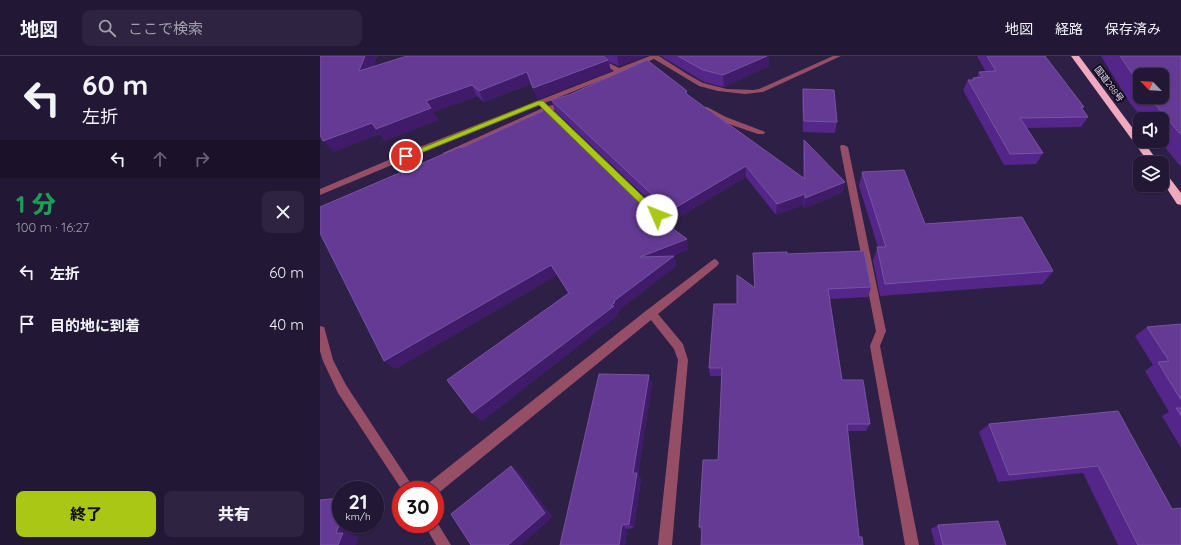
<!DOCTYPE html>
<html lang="ja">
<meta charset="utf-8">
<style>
:root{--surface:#221735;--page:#2e2441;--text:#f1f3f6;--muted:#a29fad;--line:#3f3650;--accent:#abc716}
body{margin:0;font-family:Quicksand,"Noto Sans JP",sans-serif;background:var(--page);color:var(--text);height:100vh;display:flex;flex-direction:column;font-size:15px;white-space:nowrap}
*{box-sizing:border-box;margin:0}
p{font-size:13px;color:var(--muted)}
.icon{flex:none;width:22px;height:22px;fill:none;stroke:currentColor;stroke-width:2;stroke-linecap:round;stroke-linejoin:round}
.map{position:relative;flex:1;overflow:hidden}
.panel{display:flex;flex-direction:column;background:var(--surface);width:320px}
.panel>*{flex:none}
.hud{background:#221735;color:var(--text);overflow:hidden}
.needle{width:26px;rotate:295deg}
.buttons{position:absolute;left:813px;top:12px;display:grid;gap:8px}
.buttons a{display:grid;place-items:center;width:36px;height:36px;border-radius:8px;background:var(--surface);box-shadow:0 1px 3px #0004,0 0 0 1px var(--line);font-size:20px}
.speed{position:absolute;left:12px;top:425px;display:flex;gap:8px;font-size:20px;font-weight:700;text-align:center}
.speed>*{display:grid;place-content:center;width:52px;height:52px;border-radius:50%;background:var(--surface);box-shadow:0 1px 3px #0004,0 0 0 1px var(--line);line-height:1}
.speed small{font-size:10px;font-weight:400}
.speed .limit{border:6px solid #d22;background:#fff;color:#111}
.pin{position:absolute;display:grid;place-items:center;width:34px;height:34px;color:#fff;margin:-17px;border:2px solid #fff;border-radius:50%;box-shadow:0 1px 4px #0007}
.me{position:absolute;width:44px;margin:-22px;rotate:314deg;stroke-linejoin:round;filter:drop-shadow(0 0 3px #0008)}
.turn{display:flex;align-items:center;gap:14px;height:84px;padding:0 16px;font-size:18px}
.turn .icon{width:52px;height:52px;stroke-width:2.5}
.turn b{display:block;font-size:28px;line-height:34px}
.lanes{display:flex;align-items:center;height:38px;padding:0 16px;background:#0003;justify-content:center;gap:20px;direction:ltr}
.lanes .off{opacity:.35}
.round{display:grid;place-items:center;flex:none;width:42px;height:42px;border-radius:8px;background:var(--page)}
.headline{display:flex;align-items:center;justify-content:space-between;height:68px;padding:0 16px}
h1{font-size:24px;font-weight:800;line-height:30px;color:#1e9e55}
.button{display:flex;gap:8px;margin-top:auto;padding:8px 16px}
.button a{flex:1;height:46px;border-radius:8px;background:var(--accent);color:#111;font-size:16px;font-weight:800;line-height:46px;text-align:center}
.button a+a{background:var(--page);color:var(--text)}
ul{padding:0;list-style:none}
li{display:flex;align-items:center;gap:12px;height:52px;padding:0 16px}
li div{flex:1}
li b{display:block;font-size:15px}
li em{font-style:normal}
header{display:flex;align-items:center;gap:24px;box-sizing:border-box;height:56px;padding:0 20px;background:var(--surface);border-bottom:1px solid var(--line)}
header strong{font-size:19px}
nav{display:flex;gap:22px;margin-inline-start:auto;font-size:14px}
.search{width:280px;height:36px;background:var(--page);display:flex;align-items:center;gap:10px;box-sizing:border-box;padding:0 14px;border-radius:8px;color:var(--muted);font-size:15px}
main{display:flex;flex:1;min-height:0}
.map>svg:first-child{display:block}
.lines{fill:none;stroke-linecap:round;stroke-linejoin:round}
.minor{fill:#954e66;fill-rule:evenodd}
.highway{fill:#f0a9be;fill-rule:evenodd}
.wall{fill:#552689;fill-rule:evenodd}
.shaded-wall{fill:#3f1b6a}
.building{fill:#643a94;stroke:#7753a3}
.route{fill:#abc716;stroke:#6f810e}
.labels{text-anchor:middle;stroke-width:4;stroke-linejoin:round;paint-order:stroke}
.far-street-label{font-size:9px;fill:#e1d9f3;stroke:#140d1f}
</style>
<header>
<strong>地図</strong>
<div class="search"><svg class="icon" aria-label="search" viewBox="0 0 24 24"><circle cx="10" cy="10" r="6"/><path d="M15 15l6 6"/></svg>ここで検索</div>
<nav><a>地図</a><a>経路</a><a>保存済み</a></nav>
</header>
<main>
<section class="panel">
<div class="hud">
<div class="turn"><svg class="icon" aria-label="left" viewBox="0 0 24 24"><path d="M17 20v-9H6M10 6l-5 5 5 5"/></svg><div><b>60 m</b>左折</div></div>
<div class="lanes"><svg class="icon" aria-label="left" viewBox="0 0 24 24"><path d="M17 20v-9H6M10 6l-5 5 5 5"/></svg><svg class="icon off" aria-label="ahead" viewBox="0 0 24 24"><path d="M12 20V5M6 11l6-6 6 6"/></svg><svg class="icon off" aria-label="right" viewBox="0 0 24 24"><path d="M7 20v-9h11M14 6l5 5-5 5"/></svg></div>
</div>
<div class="headline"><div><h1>1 分</h1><p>100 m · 16:27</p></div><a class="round"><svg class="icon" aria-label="close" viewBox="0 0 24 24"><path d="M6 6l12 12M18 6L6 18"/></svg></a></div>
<ul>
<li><svg class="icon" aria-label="left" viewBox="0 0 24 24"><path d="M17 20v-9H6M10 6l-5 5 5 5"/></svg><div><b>左折</b></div><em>60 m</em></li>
<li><svg class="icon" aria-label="arrive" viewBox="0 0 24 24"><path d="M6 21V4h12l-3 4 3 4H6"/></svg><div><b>目的地に到着</b></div><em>40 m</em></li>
</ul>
<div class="button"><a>終了</a><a>共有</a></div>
</section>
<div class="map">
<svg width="861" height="489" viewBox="0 0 861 489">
<rect width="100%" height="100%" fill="#2e1f47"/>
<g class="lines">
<!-- minor -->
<path class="minor" d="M251 0C268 0 285 4 299 12L330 0H339L367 18 383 27 407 33 433 34 439 33 513 0H521L443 36 425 38 398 35 379 30 334 3 103 96 0 139V133L97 92 294 15 285 9Z
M245 46H248V50L231 55 130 99H124L123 97 225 51Z
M381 51H387L406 61 445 76 444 78H438L400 65 381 55Z
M521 89H524L528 91 566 275 560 290 599 489H585L550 290 556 275 520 91Z
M394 203 397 204 399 207 397 210 338 258 363 288 368 304 352 489H338L358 304 354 293 331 264 116 439 115 434H105L106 429 327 254Z
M0 270 4 271 5 274 13 304 26 329 95 434H82L18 337 3 305 0 295Z
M115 463 131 489H116L104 468H115Z"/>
<!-- highway -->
<path class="highway" d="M751 0H759L820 82V85H823L839 107H829Z
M842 115 845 116 861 137V149L857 148 842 125Z"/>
</g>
<!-- wall -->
<path class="wall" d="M0 0H57L53 11 87 0H326L299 10 289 6 291 15 218 43 211 28 164 46 157 40 113 56 118 64 64 85 60 78 13 96Z
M341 0H449V10L404 31 384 26Z
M657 0H725L764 51 762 53 768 61 761 71 707 72 723 97 716 108 684 109 643 34 648 24H652L653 22 657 21 659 16H666Z
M781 0H861V111L840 85H842V63H823L810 47ZM820 19 842 41H820Z
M483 33 517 66 515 77 483 76 482 44Z
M367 35 368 39 483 122V95L484 84 523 136 483 153V149L456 159 426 121 347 168 369 193 352 200H354L356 210 299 254V256L297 257 298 259 162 365 152 357 248 237 237 219 75 313 64 305 141 92 330 151 337 152 235 55 231 44Z
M542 116 605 168 733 215 723 228 560 240 553 204 558 191 539 130Z
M433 197 467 198 551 231 548 241 510 243 522 324 550 368 546 375H527L381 475 379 471 398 404 402 320H390L389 312 417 248 434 232Z
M861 268V392L842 360 849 356 825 315 833 309 815 280 827 271Z
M332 327 318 418 321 423 314 472 307 473 305 489H240Z
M798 355 852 453 861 489H798L763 417 678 426 659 376 669 368Z
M618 469 686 489H615L611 473Z"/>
<!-- shaded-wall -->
<path class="shaded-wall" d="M45 0H57L46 26 39 15Z
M297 0H326L299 10Z
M447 0H449V10L404 31 403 19Z
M288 4 291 15 218 43 213 32Z
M207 16 211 28 164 46 159 35Z
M152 29 157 40 113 56 118 64 64 85 60 78 13 96 3 85 106 45Z
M426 110V121L340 172 338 162Z
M525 126 523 136 483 153 485 142Z
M485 138 483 149 456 159 457 148Z
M367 183 369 193 323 211 320 201Z
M354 200 356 210 299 254V256L297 257 298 259 162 365 152 357 291 250 294 245Z
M231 209 237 219 75 313 64 305Z
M329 319 332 327 318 418 321 423 314 472 309 468 313 417Z
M191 410 199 416 233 461 201 489H188Z
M21 465V468H37L33 479 39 481 36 489H18L16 477Z
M302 469 307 473 305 489H299Z"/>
<!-- building -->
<path class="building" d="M0 0H45L39 15 87 0H283L288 4 213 32 207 16 159 35 152 29 106 45 111 52 56 73 52 67 3 85 0 79Z
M358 0H447L403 19 383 14Z
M667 0H725L764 51H761L768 61 700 62 723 97 690 98 648 24H654L653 22 663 21 659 16 676 15Z
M800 0H861V79L829 41H842V19H820V29Z
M327 4 367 35 365 37 485 123 484 84 525 126 485 142V138L457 148 426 110 338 162 367 183 320 201 354 200 294 245 295 246 291 250H294L152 357 127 324 249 237 231 209 64 305 0 177V151L140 91 141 92 223 55 220 47H221L330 151 338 152 340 149 339 145 231 44 249 39Z
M483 33 514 34 517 66 484 65Z
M584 114 605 168 702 161 733 215 565 228 557 191H566L542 116Z
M544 195 551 231 508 233 522 324H543L550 368H527L539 481H542L543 489H381L382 471H379L383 404H398L402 312H389L394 248H417V219L435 232 433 197 467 196V198Z
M861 268V344L838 306 849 305 827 271Z
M279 318 329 319 313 417H317L309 468 302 469 299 489H240Z
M856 352H861V360Z
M798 355 852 453 861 452V489H818L778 410 689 419 669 368Z
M191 410 225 457 188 489H151L131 458Z
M21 442V465L16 477H23L18 489H0V444Z
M678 465 686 489H623L618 469Z"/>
<!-- route -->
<path class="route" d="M218 45H223L340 157V161H334L219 49 88 102H83L82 100Z"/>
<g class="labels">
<!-- far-street labels -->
<g class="far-street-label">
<text transform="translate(789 28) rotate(53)" y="3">国道288号</text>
</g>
</g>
</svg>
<div class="buttons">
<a><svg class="needle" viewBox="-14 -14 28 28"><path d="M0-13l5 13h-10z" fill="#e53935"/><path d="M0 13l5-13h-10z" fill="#a29fad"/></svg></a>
<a><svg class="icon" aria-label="sound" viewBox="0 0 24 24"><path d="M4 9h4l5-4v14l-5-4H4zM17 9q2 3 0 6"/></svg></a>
<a><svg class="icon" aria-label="layers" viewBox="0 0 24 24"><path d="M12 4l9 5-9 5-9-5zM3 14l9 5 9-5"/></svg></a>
</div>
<div class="speed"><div>21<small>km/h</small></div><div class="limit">30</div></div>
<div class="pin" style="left:86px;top:100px;background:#d93025"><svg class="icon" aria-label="arrive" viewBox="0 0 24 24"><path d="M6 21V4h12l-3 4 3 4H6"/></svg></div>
<svg class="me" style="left:337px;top:159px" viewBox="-20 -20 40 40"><circle r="19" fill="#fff"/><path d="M0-13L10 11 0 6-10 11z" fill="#abc716"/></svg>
</div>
</main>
